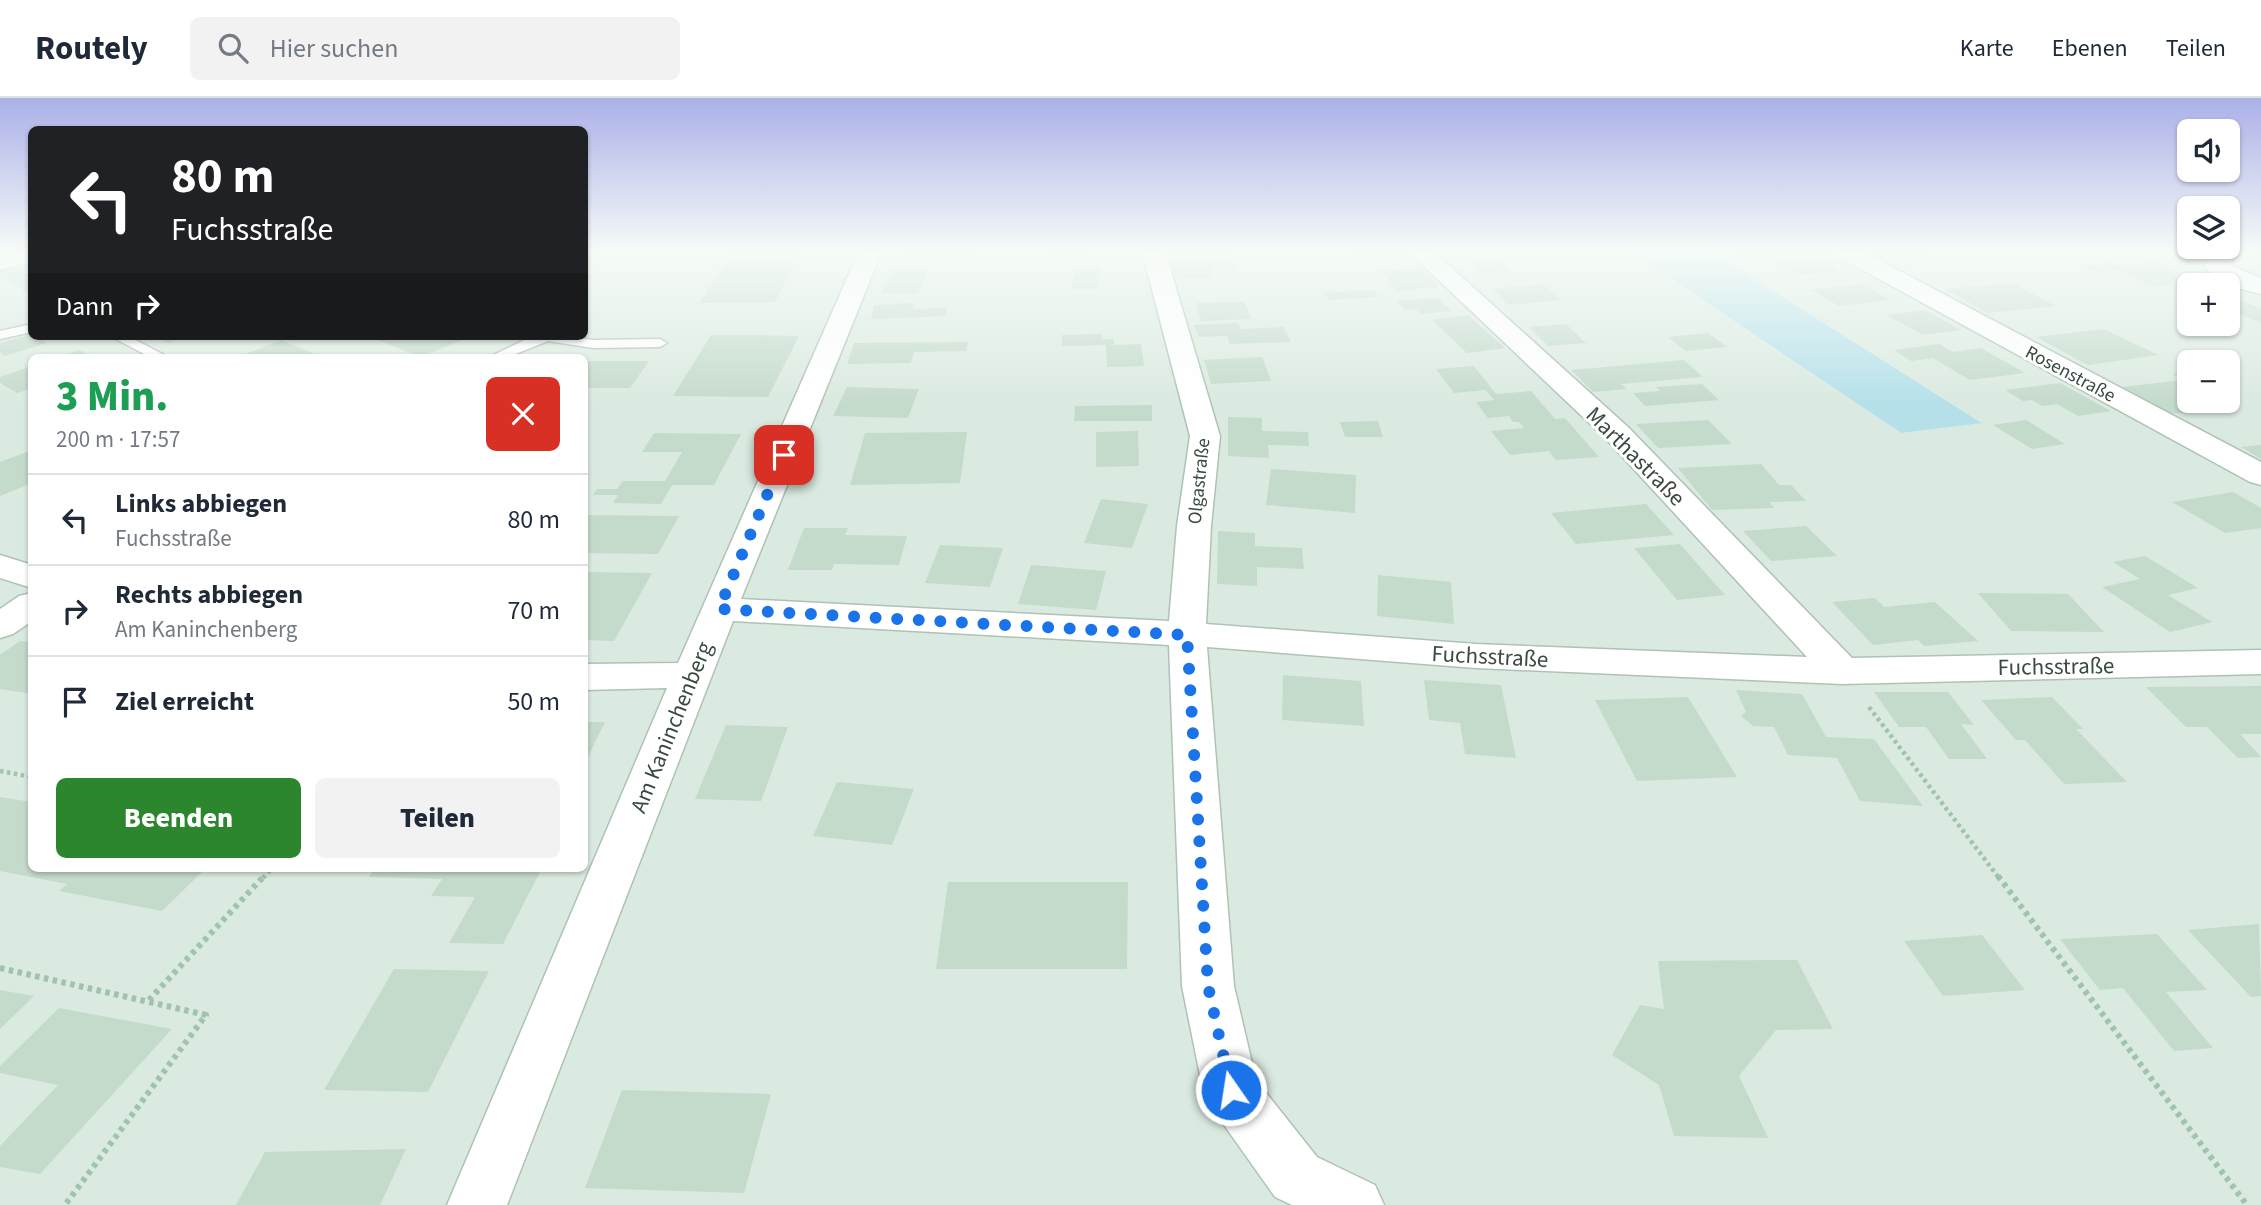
<!DOCTYPE html>
<html lang="de">
<meta charset="utf-8">
<style>
:root{--surface:#fff;--page:#f2f2f3;--text:#1f2937;--muted:#747a83;--line:#e0e1e3;--accent:#2c862d}
body{margin:0;font-family:"Source Sans 3",sans-serif;background:var(--page);color:var(--text);height:100vh;display:flex;flex-direction:column;font-size:26px;white-space:nowrap}
*{box-sizing:border-box;margin:0}
p{font-size:23px;color:var(--muted)}
.icon{flex:none;width:38px;height:38px;fill:none;stroke:currentColor;stroke-width:2;stroke-linecap:round;stroke-linejoin:round}
.map{position:relative;flex:1;overflow:hidden}
.sheet{position:absolute;left:28px;top:256px;width:560px;height:518px;display:flex;flex-direction:column;background:var(--surface);border-radius:10px;box-shadow:0 2px 5px #0004}
.sheet>*{flex:none}
.top-card{position:absolute;left:28px;top:28px;width:560px;height:214px;border-radius:10px;box-shadow:0 2px 5px #0004;background:#202124;color:#fff;overflow:hidden}
.controls{position:absolute;left:2177px;top:21px;display:grid;gap:14px}
.controls a{display:grid;place-items:center;width:63px;height:63px;border-radius:10px;background:var(--surface);box-shadow:0 2px 5px #0004;font-size:35px}
.pin{position:absolute;display:grid;place-items:center;width:60px;height:60px;color:#fff;margin:-30px;border-radius:14px;box-shadow:0 4px 10px #0006}
.me{position:absolute;width:77px;margin:-38px;rotate:347deg;stroke-linejoin:round;filter:drop-shadow(0 0 5px #0008)}
.turn{display:flex;align-items:center;gap:24px;height:147px;padding:0 28px;font-size:32px}
.turn .icon{width:91px;height:91px;stroke-width:2.5}
.turn b{display:block;font-size:49px;line-height:60px}
.then{display:flex;align-items:center;height:66px;padding:0 28px;background:#0003;gap:14px;font-size:26px}
.round{display:grid;place-items:center;flex:none;width:74px;height:74px;border-radius:10px;background:var(--page)}
.summary{display:flex;align-items:center;justify-content:space-between;height:119px;padding:0 28px}
h1{font-size:42px;font-weight:800;line-height:52px;color:#1e9e55}
.primary-button{display:flex;gap:14px;margin-top:auto;padding:14px 28px}
.primary-button a{flex:1;height:80px;border-radius:10px;background:var(--accent);color:#fff;font-size:28px;font-weight:800;line-height:80px;text-align:center}
.primary-button a+a{background:var(--page);color:var(--text)}
ul{padding:0;list-style:none}
li{display:flex;align-items:center;gap:21px;height:91px;padding:0 28px;border-top:2px solid var(--line)}
li div{flex:1}
li b{display:block;font-size:26px}
li em{font-style:normal}
header{display:flex;align-items:center;gap:42px;box-sizing:border-box;height:98px;padding:0 35px;background:var(--surface);border-bottom:2px solid var(--line)}
header strong{font-size:33px}
nav{display:flex;gap:38px;margin-inline-start:auto;font-size:24px}
.search{width:490px;height:63px;background:var(--page);display:flex;align-items:center;gap:18px;box-sizing:border-box;padding:0 24px;border-radius:10px;color:var(--muted);font-size:26px}
.map>svg:first-child{display:block}
.residential{fill:#daeae0;fill-rule:evenodd}
.green{fill:#b5e0e9}
.building{fill:#c4dacb}
.lines{fill:none;stroke-linecap:round;stroke-linejoin:round}
.lane-casing{stroke:#aec2b5;stroke-width:3}
.street-casing{stroke:#aec2b5;stroke-width:3}
.path-far1{stroke:#9fc3ac;stroke-width:4.5;stroke-dasharray:3.5 3.5;stroke-linecap:butt}
.path{stroke:#9fc3ac;stroke-width:6;stroke-dasharray:4.5 4.5;stroke-linecap:butt}
.lane{fill:#fff;fill-rule:evenodd}
.street{fill:#fff;fill-rule:evenodd}
.route{stroke:#1a73e8;stroke-width:12;stroke-dasharray:0 21.6}
.labels{text-anchor:middle;stroke-width:6;stroke-linejoin:round;paint-order:stroke}
.far-street-label{font-size:19px;fill:#394a3f;stroke:#fff}
.street-label{font-size:23px;fill:#394a3f;stroke:#fff}
</style>
<header>
<strong>Routely</strong>
<div class="search"><svg class="icon" aria-label="search" viewBox="0 0 24 24"><circle cx="10" cy="10" r="6"/><path d="M15 15l6 6"/></svg>Hier suchen</div>
<nav><a>Karte</a><a>Ebenen</a><a>Teilen</a></nav>
</header>
<div class="map">
<svg width="2261" height="1107" viewBox="0 0 2261 1107">
<rect width="100%" height="100%" fill="#ecf6f0"/>
<!-- residential -->
<path class="residential" d="M0 153H31L32 238H584L585 153H1630L1901 335 1981 324 1710 153H2261V1107H0ZM2189 187H2228V226H2189ZM32 259H584V770H32ZM2189 264H2228V303H2189Z"/>
<!-- green -->
<path class="green" d="M1630 153H1710L1982 325 1901 335Z"/>
<!-- building -->
<path class="building" d="M732 153H801L775 204 700 205Z
M907 153H975L974 159 905 160Z
M1045 153H1092L1091 160 1044 159Z
M1168 153H1231L1237 170 1210 171 1213 180 1175 181Z
M1345 153H1406L1418 162 1389 165 1383 160 1357 163Z
M1777 153 1784 157 1823 153 1847 167 1832 168 1840 173 1798 177 1767 159 1741 161 1734 157Z
M1861 153H1929L1936 157 1885 165Z
M1495 159 1510 172 1483 175 1468 162Z
M2110 164 2121 169 2153 164 2198 182 2155 189 2115 172 2098 175 2082 168Z
M32 165V197L0 178V173Z
M1422 170 1439 189 1397 193 1381 173Z
M893 171 928 172 918 196 881 195Z
M1075 171H1100L1097 191H1071Z
M2012 185 2056 208 1987 215 1945 191Z
M1543 186 1561 202 1509 207 1492 191Z
M1861 186 1891 202 1839 208 1811 192Z
M1373 192 1379 199 1329 202 1323 195Z
M2228 198 2261 210V225L2228 212Z
M1438 200 1451 213 1421 216 1416 211 1405 212 1397 203Z
M1245 204 1251 221 1201 223 1196 205Z
M913 205V211L947 210 946 218 871 221 874 207Z
M1925 212 1961 232 1923 237 1887 217Z
M1468 217 1486 233 1505 250 1467 255 1432 222Z
M1238 225 1241 231 1284 229 1291 244 1230 246 1227 238 1199 239 1194 227Z
M1566 226 1586 245 1548 248 1529 229Z
M2104 231 2158 257 2088 267 2036 239Z
M1708 235 1727 249 1686 253 1668 239Z
M32 236 47 245 4 258 0 255V245Z
M1102 236V241H1114V247L1141 246 1144 268 1107 269 1106 247 1062 248V237Z
M711 237H755L799 238 768 299 673 298Z
M154 238H186L168 245Z
M368 238H473L420 259Z
M281 242 322 259H238Z
M968 244 966 253 914 254 911 265 847 266 854 245Z
M1939 246 1953 254 1981 250 2025 275 1970 282 1933 260 1911 263 1894 252Z
M79 252 92 259H60Z
M1262 259 1271 283 1211 286 1204 262Z
M1684 262 1703 279 1621 286 1627 291 1593 294 1571 272Z
M584 263H649L630 290H584Z
M32 268V290L17 295 0 285V279Z
M1474 268 1496 296 1531 293 1555 321 1565 320 1599 359 1556 362 1549 353 1510 357 1491 333 1524 330 1519 324H1513L1509 318 1488 320 1476 304 1494 302 1485 292 1454 295 1436 271Z
M2189 274V303H2215L2189 308 2198 313 2170 316 2122 289 2184 282 2172 276Z
M2060 285 2111 313 2078 318 2057 306 2042 308 2032 302 2023 303 2005 292Z
M1702 286 1719 302 1645 308 1633 295 1660 293 1656 289Z
M847 289 919 291 908 320 833 318Z
M1152 307V323H1074L1075 308Z
M1228 319 1262 320V333L1308 334 1309 348 1268 347 1269 360 1228 358Z
M1708 322 1732 346 1658 350 1636 326Z
M2026 322 2065 346 2032 351 1993 327Z
M1378 323 1383 339H1345L1340 324Z
M1138 333 1139 368 1096 369V334Z
M967 334 960 385 850 387 865 335Z
M654 335 741 336 714 387H672L661 406 613 405 618 397H593L597 391H617L623 383H665L682 354H642Z
M2261 347V361L2241 349Z
M32 352V385L0 398V364Z
M1761 366 1779 387H1791L1806 403 1770 404 1774 410 1712 412 1678 370Z
M1271 371 1356 377 1355 415 1266 407Z
M2233 394 2261 410V430L2225 435 2172 404Z
M1101 401 1148 406 1132 450 1084 445Z
M1646 406 1674 437 1576 446 1551 415Z
M584 417 679 418 658 456 584 455Z
M1806 428 1837 458 1771 463 1743 433Z
M804 430H848L845 437 907 438 899 467 834 466 832 472H788Z
M1218 433 1255 435V448L1302 450 1304 471 1257 469V488L1217 486Z
M1680 446 1702 471 1725 497 1677 502 1634 450Z
M940 447 1003 450 990 489 925 485Z
M2145 458 2198 490 2168 497 2212 524 2170 534 2102 489 2140 481 2113 464Z
M1031 467 1106 473 1096 512 1018 506Z
M584 474 652 475 614 543 584 542Z
M1378 477 1451 484 1454 526 1377 518Z
M1978 495 2068 496 2104 534 2011 533Z
M1875 500 1884 509 1935 504 1978 543 1924 548 1918 542 1873 547 1832 504Z
M20 543 32 544V596L0 591V557Z
M1283 577 1361 583 1364 628 1282 622Z
M1424 582 1501 587 1516 660 1465 656 1460 625 1429 622Z
M2261 588V636H2240L2261 659 2238 660 2207 629H2186L2146 589Z
M1736 592 1802 596 1826 639 1874 641 1923 708 1860 703 1837 660 1788 657 1774 629 1753 628 1741 618 1746 614Z
M1874 594H1948L1974 627 1961 626 1987 661H1949L1926 629H1899Z
M1688 599 1737 679 1637 683 1595 602Z
M2052 599 2083 631H2076L2127 684 2064 686 2025 642H2016L1981 602Z
M584 624H605L584 667Z
M726 627 788 629 761 703 695 701Z
M837 684 914 691 892 747 813 738Z
M0 699 32 704V770H206L162 813 59 793 67 786 0 773Z
M375 770H542L503 846 449 845 475 799 431 798 442 781 369 779Z
M948 784H1128L1127 871H936Z
M2259 826 2261 898 2251 899 2188 832Z
M2157 836 2207 892 2166 894 2213 950 2174 953 2123 890 2100 892 2060 841Z
M1982 837 2025 892 1943 898 1904 843Z
M1797 862 1833 931 1776 932 1739 978 1768 1040 1674 1038 1659 987 1612 957 1640 907 1664 911 1658 863Z
M394 871 489 873 428 994 324 992Z
M0 892 34 898 0 931Z
M59 910 172 931 40 1076 0 1069V1048L58 987 0 975V968Z
M622 992 771 996 744 1095 585 1090Z
M406 1051 380 1107H236L265 1054Z"/>
<g class="lines">
<defs>
<path id="lane" d="M32 226V234L0 241V233Z
M110 238H128L168 259H150Z
M533 238H567L593 242 660 241 667 245 660 249 593 250 548 243 508 259H489Z"/>
<path id="street" d="M17 153H32V163L0 172V158Z
M859 153H882L741 501 1169 523 1177 428 1190 338 1142 153H1165L1220 338 1211 428 1206 526 1476 546 1807 559 1606 341 1408 153H1433L1628 329 1852 560 2261 552V576L1842 586 1476 570 1207 549 1234 888 1256 982 1317 1059 1375 1087 1384 1107H1292L1275 1099 1212 1010 1203 992 1182 888 1169 547 733 523 507 1107H447L667 590 584 592V566L678 565Z
M1833 153H1862L2261 364V387L2250 384 1837 158Z
M2203 153H2225L2232 162 2230 167 2261 180V196C2243 192 2216 185 2205 169L2208 162Z
M0 457 32 467V490L0 480Z
M32 495V523L13 536 0 540V511L19 498Z"/>
</defs>
<!-- lane casing -->
<use href="#lane" class="lane-casing"/>
<!-- street casing -->
<use href="#street" class="street-casing"/>
<!-- path-far1 -->
<path class="path-far1" d="M1869 609 1999 780
M0 673 32 679
M263 780 272 770"/>
<!-- path -->
<path class="path" d="M1998 778 2247 1107
M0 870 206 917 65 1107
M149 902 264 778"/>
<!-- lane -->
<use href="#lane" class="lane"/>
<!-- street -->
<use href="#street" class="street"/>
</g>
<!-- sky -->
<linearGradient id="sky" x2="0" y2="1"><stop stop-color="#abb0e8"/><stop offset="0.5" stop-color="#f6fbf8"/><stop offset="1" stop-color="#f6fbf8" stop-opacity="0"/></linearGradient>
<rect width="2261" height="308" fill="url(#sky)"/>
<g class="lines">
<!-- route -->
<path class="route" d="M784 357 719 511 1187 537 1208 888 1231 992"/>
</g>
<g class="labels">
<!-- far-street labels -->
<g class="far-street-label">
<text transform="translate(2071 275) rotate(28)" y="7">Rosenstraße</text>
<text transform="translate(1198 383) rotate(-84)" y="7">Olgastraße</text>
</g>
<!-- street labels -->
<g class="street-label">
<text transform="translate(1636 358) rotate(45)" y="8">Marthastraße</text>
<text transform="translate(1490 558) rotate(3)" y="8">Fuchsstraße</text>
<text transform="translate(2056 568) rotate(-1)" y="8">Fuchsstraße</text>
<text transform="translate(671 629) rotate(-68)" y="8">Am Kaninchenberg</text>
</g>
</g>
</svg>
<div class="controls">
<a><svg class="icon" aria-label="sound" viewBox="0 0 24 24"><path d="M4 9h4l5-4v14l-5-4H4zM17 9q2 3 0 6"/></svg></a>
<a><svg class="icon" aria-label="layers" viewBox="0 0 24 24"><path d="M12 4l9 5-9 5-9-5zM3 14l9 5 9-5"/></svg></a>
<a>+</a>
<a>−</a>
</div>
<div class="pin" style="left:784px;top:357px;background:#d93025"><svg class="icon" aria-label="arrive" viewBox="0 0 24 24"><path d="M6 21V4h12l-3 4 3 4H6"/></svg></div>
<svg class="me" style="left:1231px;top:992px" viewBox="-20 -20 40 40"><circle r="17" fill="#1a73e8" stroke="#fff" stroke-width="3"/><path d="M0-11L8 9 0 5-8 9z" fill="#fff"/></svg>
<div class="top-card">
<div class="turn"><svg class="icon" aria-label="left" viewBox="0 0 24 24"><path d="M17 20v-9H6M10 6l-5 5 5 5"/></svg><div><b>80 m</b>Fuchsstraße</div></div>
<div class="then">Dann<svg class="icon" aria-label="right" viewBox="0 0 24 24"><path d="M7 20v-9h11M14 6l5 5-5 5"/></svg></div>
</div>
<section class="sheet">
<div class="summary"><div><h1>3 Min.</h1><p>200 m · 17:57</p></div><a class="round" style="background:#d93025;color:#fff"><svg class="icon" aria-label="close" viewBox="0 0 24 24"><path d="M6 6l12 12M18 6L6 18"/></svg></a></div>
<ul>
<li><svg class="icon" aria-label="left" viewBox="0 0 24 24"><path d="M17 20v-9H6M10 6l-5 5 5 5"/></svg><div><b>Links abbiegen</b><p>Fuchsstraße</p></div><em>80 m</em></li>
<li><svg class="icon" aria-label="right" viewBox="0 0 24 24"><path d="M7 20v-9h11M14 6l5 5-5 5"/></svg><div><b>Rechts abbiegen</b><p>Am Kaninchenberg</p></div><em>70 m</em></li>
<li><svg class="icon" aria-label="arrive" viewBox="0 0 24 24"><path d="M6 21V4h12l-3 4 3 4H6"/></svg><div><b>Ziel erreicht</b></div><em>50 m</em></li>
</ul>
<div class="primary-button"><a>Beenden</a><a>Teilen</a></div>
</section>
</div>
